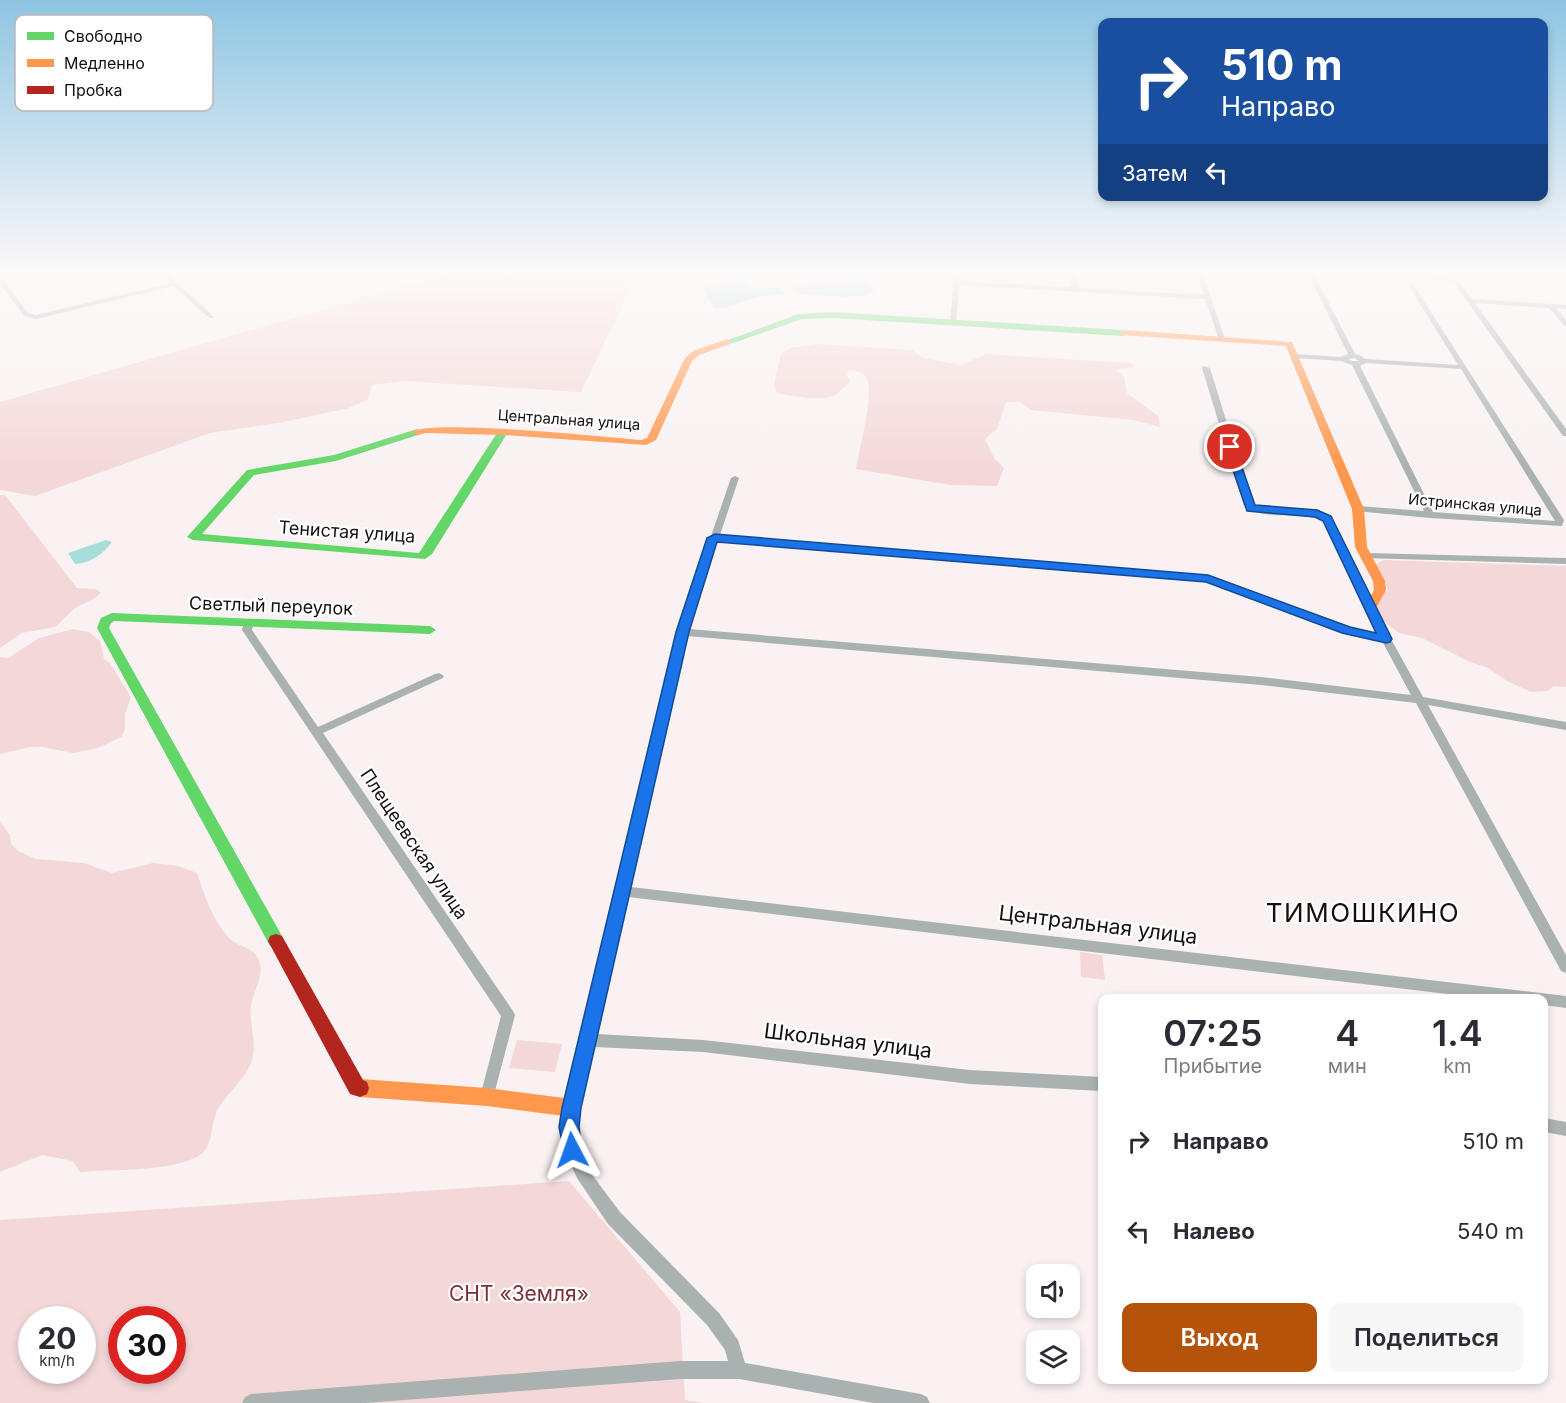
<!DOCTYPE html>
<html lang="ru">
<meta charset="utf-8">
<style>
:root{--surface:#fff;--page:#f7f7f7;--text:#2b2b33;--muted:#7c7c81;--accent:#b45309}
body{margin:0;font-family:Inter,sans-serif;background:var(--page);color:var(--text);height:100vh;display:flex;flex-direction:column;font-size:22px;white-space:nowrap}
*{box-sizing:border-box;margin:0}
p{font-size:20px;color:var(--muted)}
.icon{flex:none;width:33px;height:33px;fill:none;stroke:currentColor;stroke-width:2;stroke-linecap:round;stroke-linejoin:round}
.map{position:relative;flex:1;overflow:hidden}
.panel{position:absolute;left:1098px;top:994px;width:450px;height:390px;display:flex;flex-direction:column;background:var(--surface);border-radius:12px;box-shadow:0 3px 9px #0003}
.panel>*{flex:none}
.guide{position:absolute;left:1098px;top:18px;width:450px;height:183px;border-radius:12px;box-shadow:0 3px 9px #0003;background:#1a4fa0;color:#fff;overflow:hidden}
.controls{position:absolute;left:1026px;top:1264px;display:grid;gap:12px}
.controls a{display:grid;place-items:center;width:54px;height:54px;border-radius:12px;background:var(--surface);box-shadow:0 3px 9px #0003;font-size:30px}
.speed{position:absolute;left:18px;top:1306px;display:flex;gap:12px;font-size:30px;font-weight:700;text-align:center}
.speed>*{display:grid;place-content:center;width:78px;height:78px;border-radius:50%;background:var(--surface);box-shadow:0 3px 9px #0003;line-height:1}
.speed small{font-size:15px;font-weight:400}
.speed .limit{border:9px solid #d22;background:#fff;color:#111}
.pin{position:absolute;display:grid;place-items:center;width:51px;height:51px;color:#fff;margin:-26px;border:3px solid #fff;border-radius:50%;box-shadow:0 2px 6px #0007}
.me{position:absolute;width:66px;margin:-33px;rotate:356deg;stroke-linejoin:round;filter:drop-shadow(0 0 4px #0008)}
.turn{display:flex;align-items:center;gap:21px;height:126px;padding:0 24px;font-size:27px}
.turn .icon{width:78px;height:78px;stroke-width:2.5}
.turn b{display:block;font-size:42px;line-height:51px}
.then{display:flex;align-items:center;height:57px;padding:0 24px;background:#0003;gap:12px;font-size:22px}
.eta{display:flex;justify-content:space-evenly;align-items:center;height:102px;text-align:center}
.eta b{font-size:36px;font-weight:600;line-height:42px}
.action{display:flex;gap:12px;margin-top:auto;padding:12px 24px}
.action a{flex:1;height:69px;border-radius:12px;background:var(--accent);color:#fff;font-size:24px;font-weight:600;line-height:69px;text-align:center}
.action a+a{background:var(--page);color:var(--text)}
ul{padding:0;list-style:none}
li{display:flex;align-items:center;gap:18px;height:90px;padding:0 24px}
li div{flex:1}
li b{display:block;font-size:22px}
li em{font-style:normal}
.map>svg:first-child{display:block}
.green{fill:#f4d8d8;fill-rule:evenodd}
.water{fill:#a7dedc}
.lines{fill:none;stroke-linecap:round;stroke-linejoin:round}
.street{fill:#aab1b1;fill-rule:evenodd}
.fast{fill:#63d668;fill-rule:evenodd}
.slow{fill:#ff974d;fill-rule:evenodd}
.jam{fill:#b3261e;fill-rule:evenodd}
.route{fill:#1a73e8;stroke:#114b97;stroke-width:1.5}
.labels{text-anchor:middle;stroke-width:4.5;stroke-linejoin:round;paint-order:stroke}
.far-street-label{font-size:15px;fill:#150f0f;stroke:#fff}
.street-label{font-size:18px;fill:#150f0f;stroke:#fff}
.near-street-label{font-size:21px;fill:#150f0f;stroke:#fff}
.near-park-label{font-size:21px;fill:#7d2d37;stroke:#fff}
.near-quarter-label{font-size:26px;letter-spacing:1.5px;fill:#150f0f;stroke:#fff}
.key{fill:#fff;stroke:#b9b7b7;stroke-width:1.5}
.key-label{font-size:16px;fill:#150f0f}
</style>
<div class="map">
<svg width="1566" height="1403" viewBox="0 0 1566 1403">
<rect width="100%" height="100%" fill="#faf2f2"/>
<!-- green -->
<path class="green" d="M448 274H637L581 392 404 381 372 385 368 399 349 408 284 422 210 433 35 496 0 490V402Z
M815 344 912 350 923 358 961 365 986 354 1130 363 1135 367 1115 370 1124 376 1127 393 1158 416 1160 427 1134 420 1031 410 1020 402H1006L997 429 985 439 994 458 1004 468 997 486 950 485 856 469C859 452 875 390 866 377 862 371 855 371 849 370L847 375 850 382C845 386 840 392 835 395 820 402 793 396 777 393L774 385 781 354 790 348Z
M0 495H5L77 588 96 589 101 593 95 598 75 608 55 627 22 633 0 648Z
M1384 560 1566 566V687L1554 686 1548 691 1531 692 1507 681 1488 668 1468 661 1422 638 1399 633 1383 621 1375 605 1377 599 1388 590 1383 577 1374 565Z
M73 629 89 632 100 641 104 659 110 663 131 697 125 714V729L121 737 98 748 73 753 43 747H30L0 754V657L8 658 39 638Z
M0 822 10 835 11 844 18 851 36 859 84 863 112 873 153 863 178 866 197 873C205 897 212 919 229 938 237 947 252 946 258 958 266 976 253 989 251 1006 249 1022 256 1040 253 1056 249 1078 225 1093 216 1113 210 1129 214 1147 197 1157 167 1172 114 1169 80 1172L73 1161 42 1155 0 1172Z
M1080 952 1102 955 1105 980 1081 977Z
M517 1040 562 1044 555 1072 509 1068Z
M569 1181 680 1312 685 1400 705 1403H0V1220ZM32 1320H82V1371H32ZM122 1320H172V1371H122Z"/>
<!-- water -->
<path class="water" d="M750 274H753V277L747 282V287C761 288 777 280 785 294L760 296 725 308H714L704 291 705 288Z
M856 274H869L866 281 874 287V291C859 302 819 294 800 294L793 287 819 282 844 283Z
M106 540 112 542C102 555 91 563 75 564L68 553Z"/>
<g class="lines">
<!-- street -->
<path class="street" d="M162 274H168L213 316V318H209L174 286 36 319 24 316 0 283V277L2 278 28 313 36 315 171 283Z
M954 274H960V281L1071 287 1070 274H1076L1077 288 1204 295 1197 274H1203L1225 339 1222 341 1219 339 1205 299 959 285 956 323 953 325 950 323Z
M1308 274H1314L1355 354 1359 355 1366 359 1458 365 1408 285 1413 284 1564 520 1562 526 1430 518 1355 511V507L1358 506 1424 511 1352 365 1341 361 1295 358 1291 356 1295 354 1341 357 1348 354ZM1355 358 1359 361H1352L1348 359ZM1366 363 1461 369 1555 521 1433 512 1360 366Z
M1353 274 1436 275 1458 281 1472 299 1566 305V309L1556 308 1566 320V326L1564 325 1549 308 1475 303 1566 429V436H1563L1454 283 1436 279 1356 276Z
M1203 366 1210 368 1252 505 1259 508 1317 511 1331 517 1391 639 1423 697 1566 722V730L1428 705 1566 955V973L1561 971 1416 703 1261 685 687 636 631 887 1566 996V1008L1544 1005V999H1490L628 897 597 1034 703 1040 970 1070 1102 1077V1091L970 1084 703 1052 594 1047 576 1127 579 1150 587 1168 620 1212 719 1313 738 1340 745 1363 921 1394 927 1397 930 1403H873L739 1379H680L365 1403H242L245 1397 251 1394 680 1361H728L725 1350 707 1325 608 1224 577 1178 564 1150 562 1127 678 632 707 541 711 536 731 478 735 476 739 478 720 535 1208 576 1349 627 1379 634 1324 521C1301 510 1264 522 1244 506L1202 368ZM717 540 1207 582 1344 632 1382 641 1411 695 1261 677 689 629Z
M1366 553 1566 558V564L1363 558 1361 556Z
M249 619 254 622 252 630 318 727 435 674 439 673 444 676 443 678 323 733 513 1011 515 1015 492 1102 487 1104 482 1102 480 1097 501 1016 242 630 244 622Z
M1544 1118 1566 1122V1136L1544 1132Z"/>
<!-- fast -->
<path class="fast" d="M832 312 1123 330 1127 333 1123 336 832 318 802 319 730 344 723 342 798 314Z
M417 429 422 432 421 434 336 461 254 475 202 534 419 553 499 430H507L508 432 432 554 425 559 193 540 187 537 247 470 334 455Z
M112 613 430 626 436 630 430 634 114 621 111 623 109 628 282 936 284 941 282 946 276 948 270 946 97 628 101 618Z"/>
<!-- slow -->
<path class="slow" d="M1123 330 1292 342 1364 509 1367 547 1385 581 1386 590 1375 610H1367L1365 607 1374 590 1373 581 1355 547 1352 509 1286 346 1120 335 1119 333Z
M727 339 731 342 730 344 699 355 692 361 656 440 646 445 503 435 426 433 417 435 412 432C430 419 608 437 641 440L647 438 685 358 693 351Z
M360 1079 487 1088 572 1099 579 1102 581 1108 579 1114 572 1117 487 1106 360 1097 353 1094 351 1088 353 1082Z"/>
<!-- jam -->
<path class="jam" d="M276 934 282 936 363 1080 367 1082 369 1088 367 1094 360 1097 350 1094 268 941 270 936Z"/>
</g>
<!-- sky -->
<linearGradient id="sky" x2="0" y2="1"><stop stop-color="#8ec5e3"/><stop offset="0.58" stop-color="#fdf9f9"/><stop offset="1" stop-color="#fdf9f9" stop-opacity="0"/></linearGradient>
<rect width="1566" height="470" fill="url(#sky)"/>
<!-- route -->
<path class="route" d="M1230 444 1235 447 1255 505 1317 510 1331 516 1392 639 1390 642 1386 643 1342 633 1206 582 717 542 689 632 581 1108 579 1127 582 1150 579 1157 572 1160 565 1157 559 1127 562 1108 676 632 707 538 715 534 1208 575 1350 627 1376 633 1323 521 1315 517 1247 511 1225 447Z"/>
<g class="labels">
<!-- far-street labels -->
<g class="far-street-label">
<text transform="translate(569 420) rotate(4)" y="5">Центральная улица</text>
<text transform="translate(1475 505) rotate(5)" y="5">Истринская улица</text>
</g>
<!-- street labels -->
<g class="street-label">
<text transform="translate(347 532) rotate(4)" y="6">Тенистая улица</text>
<text transform="translate(271 606) rotate(2)" y="6">Светлый переулок</text>
<text transform="translate(414 844) rotate(56)" y="6">Плещеевская улица</text>
</g>
<!-- near-street labels -->
<g class="near-street-label">
<text transform="translate(1098 925) rotate(7)" y="7">Центральная улица</text>
<text transform="translate(848 1041) rotate(7)" y="7">Школьная улица</text>
</g>
<!-- near-park labels -->
<g class="near-park-label">
<text x="519" y="1301">СНТ «Земля»</text>
</g>
<!-- near-quarter labels -->
<g class="near-quarter-label">
<text x="1363" y="922">ТИМОШКИНО</text>
</g>
</g>
<!-- legend -->
<rect x="15" y="15" width="198" height="96" rx="9" class="key"/>
<rect x="27" y="32" width="27" height="8" fill="#63d668"/>
<rect x="27" y="59" width="27" height="8" fill="#ff974d"/>
<rect x="27" y="86" width="27" height="8" fill="#b3261e"/>
<g class="key-label">
<text x="64" y="42">Свободно</text>
<text x="64" y="69">Медленно</text>
<text x="64" y="96">Пробка</text>
</g>
</svg>
<div class="controls">
<a><svg class="icon" aria-label="sound" viewBox="0 0 24 24"><path d="M4 9h4l5-4v14l-5-4H4zM17 9q2 3 0 6"/></svg></a>
<a><svg class="icon" aria-label="layers" viewBox="0 0 24 24"><path d="M12 4l9 5-9 5-9-5zM3 14l9 5 9-5"/></svg></a>
</div>
<div class="speed"><div>20<small>km/h</small></div><div class="limit">30</div></div>
<div class="pin" style="left:1230px;top:447px;background:#d93025"><svg class="icon" aria-label="arrive" viewBox="0 0 24 24"><path d="M6 21V4h12l-3 4 3 4H6"/></svg></div>
<svg class="me" style="left:572px;top:1150px" viewBox="-20 -20 40 40"><path d="M0-17L14 15 0 8-14 15z" fill="#1a73e8" stroke="#fff" stroke-width="4"/></svg>
<div class="guide">
<div class="turn"><svg class="icon" aria-label="right" viewBox="0 0 24 24"><path d="M7 20v-9h11M14 6l5 5-5 5"/></svg><div><b>510 m</b>Направо</div></div>
<div class="then">Затем<svg class="icon" aria-label="left" viewBox="0 0 24 24"><path d="M17 20v-9H6M10 6l-5 5 5 5"/></svg></div>
</div>
<section class="panel">
<div class="eta">
<div><b>07:25</b><p>Прибытие</p></div>
<div><b>4</b><p>мин</p></div>
<div><b>1.4</b><p>km</p></div>
</div>
<ul>
<li><svg class="icon" aria-label="right" viewBox="0 0 24 24"><path d="M7 20v-9h11M14 6l5 5-5 5"/></svg><div><b>Направо</b></div><em>510 m</em></li>
<li><svg class="icon" aria-label="left" viewBox="0 0 24 24"><path d="M17 20v-9H6M10 6l-5 5 5 5"/></svg><div><b>Налево</b></div><em>540 m</em></li>
</ul>
<div class="action"><a>Выход</a><a>Поделиться</a></div>
</section>
</div>
